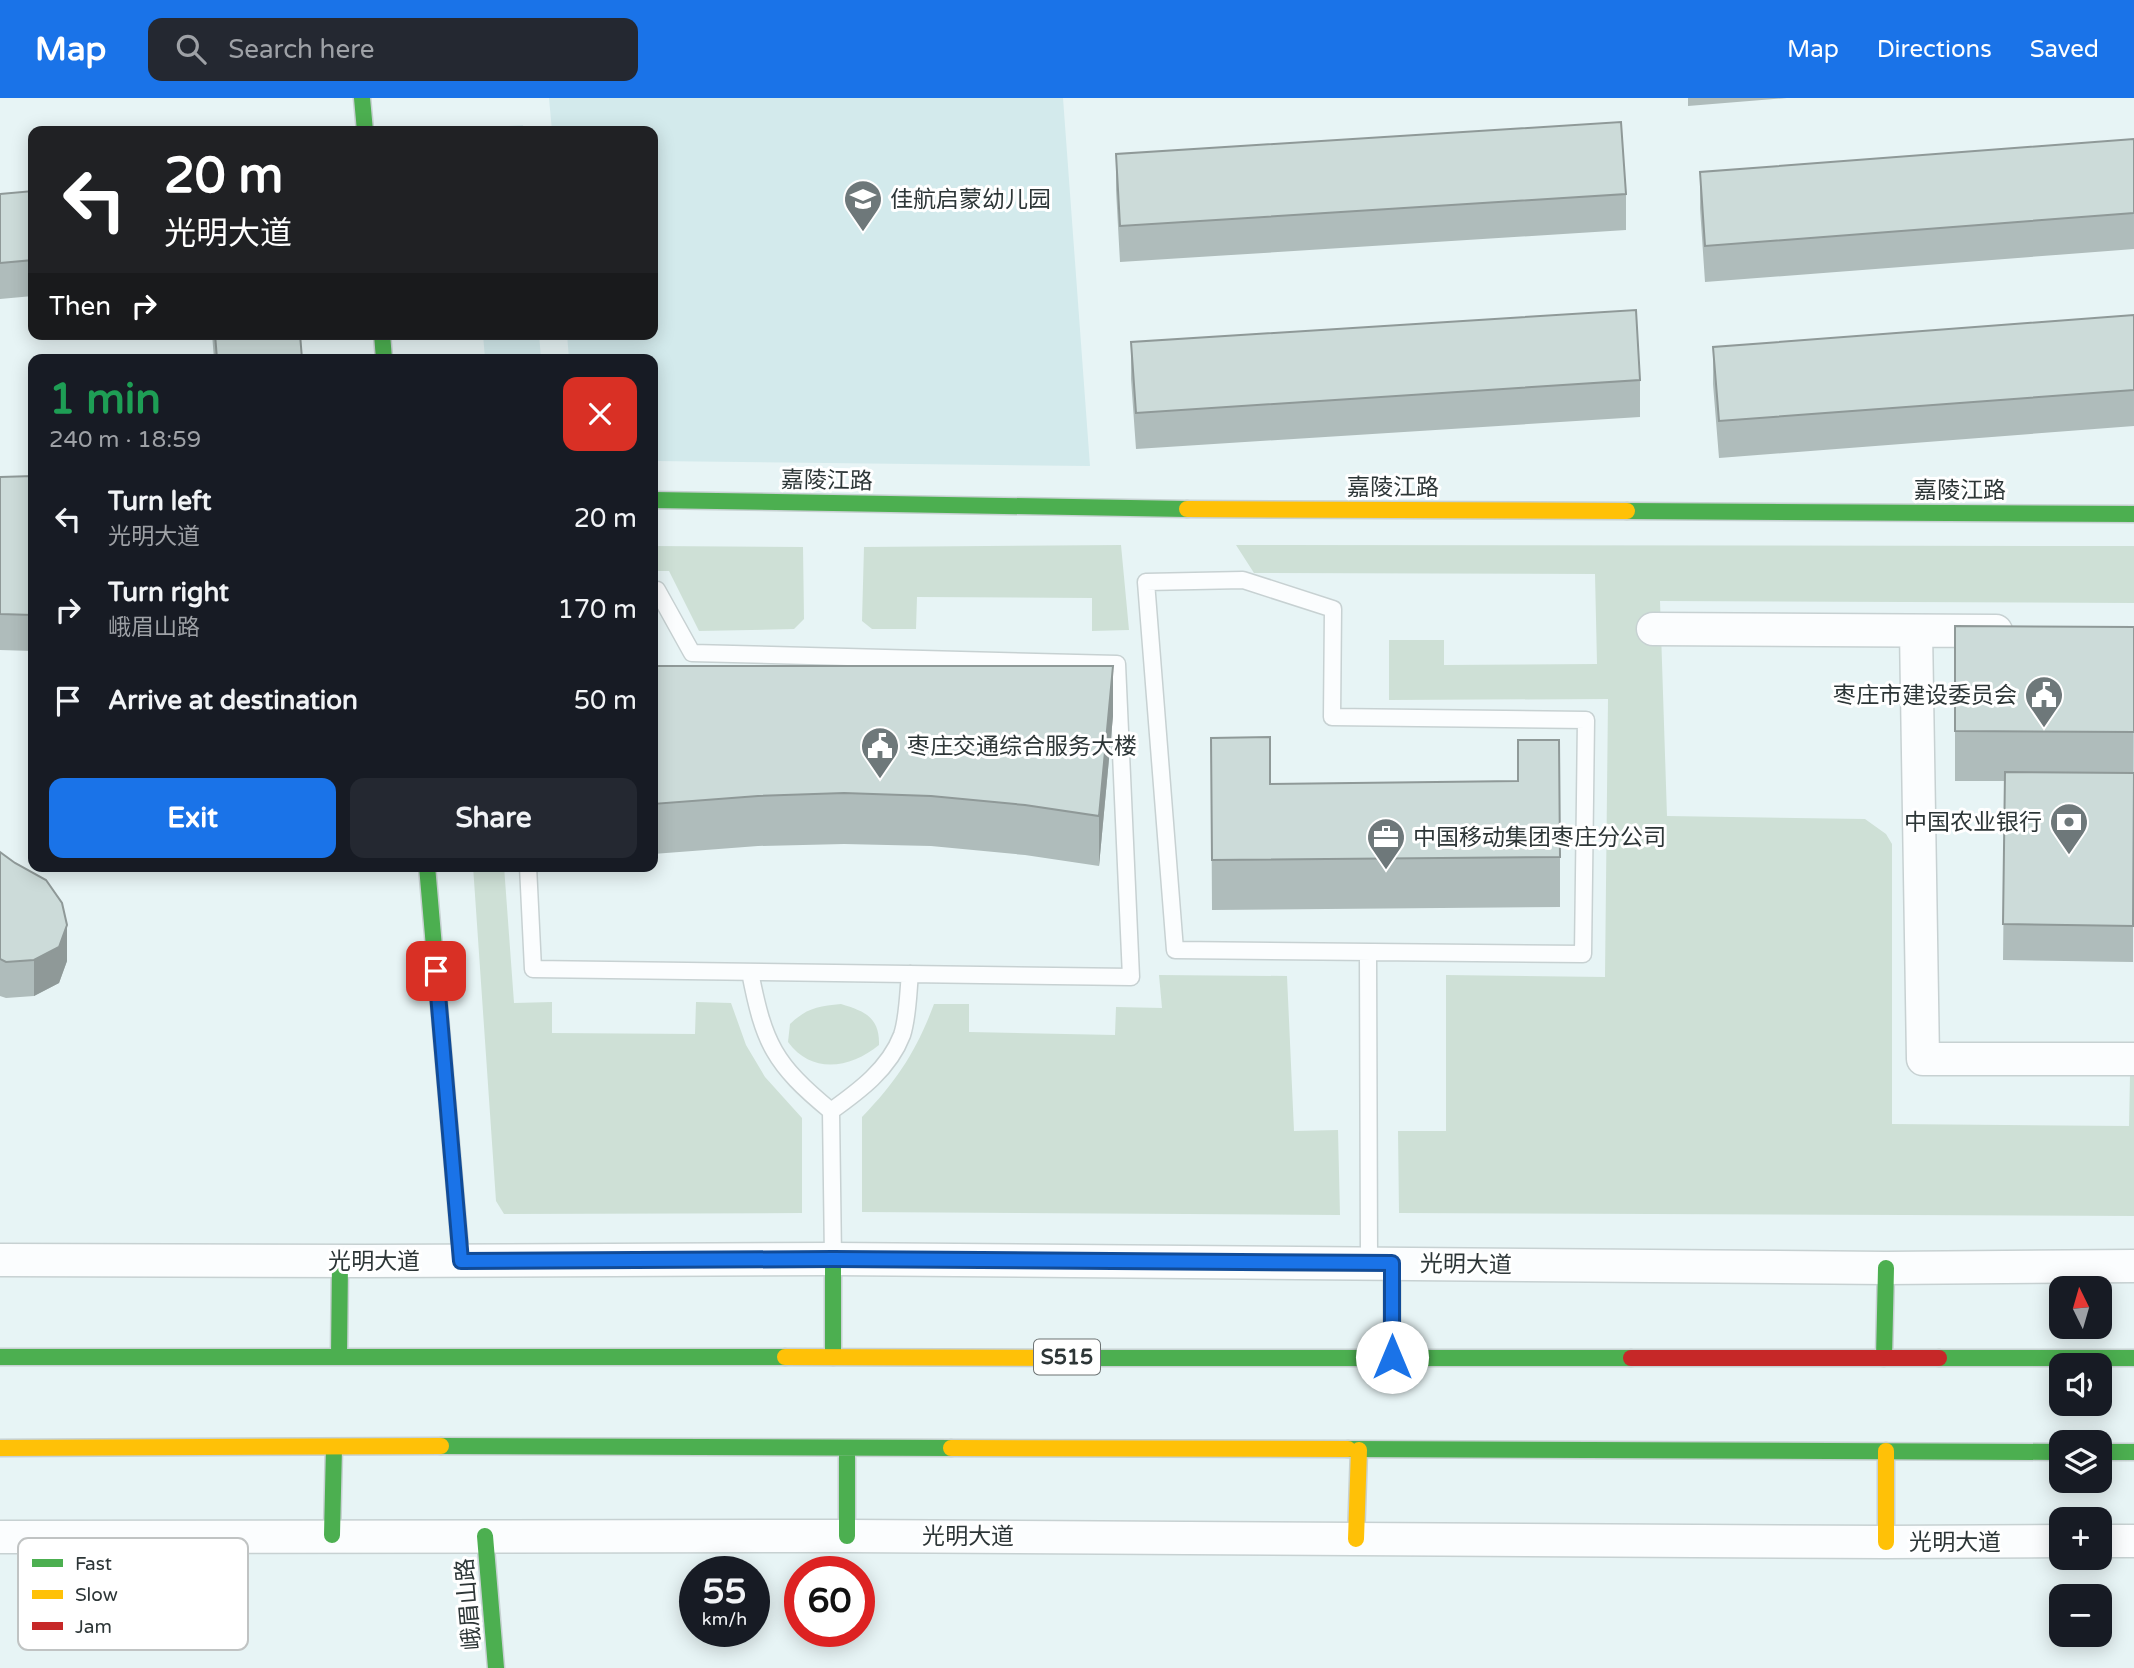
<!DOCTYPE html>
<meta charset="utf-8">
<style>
:root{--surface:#171b24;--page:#242831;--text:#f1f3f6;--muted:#9ea1a6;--accent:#1a73e8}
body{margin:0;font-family:"Varela Round","Noto Sans SC",sans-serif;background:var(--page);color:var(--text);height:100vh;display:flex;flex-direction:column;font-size:26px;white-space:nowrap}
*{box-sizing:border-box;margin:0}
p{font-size:23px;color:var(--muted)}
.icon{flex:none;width:38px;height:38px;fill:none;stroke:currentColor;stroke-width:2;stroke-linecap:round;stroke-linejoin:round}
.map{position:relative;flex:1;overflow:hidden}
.side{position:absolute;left:28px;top:256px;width:630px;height:518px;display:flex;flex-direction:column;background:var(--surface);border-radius:14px;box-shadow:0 4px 18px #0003}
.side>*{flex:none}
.banner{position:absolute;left:28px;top:28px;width:630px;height:214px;border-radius:14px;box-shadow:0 4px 18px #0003;background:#202124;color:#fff;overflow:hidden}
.needle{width:46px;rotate:355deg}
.tools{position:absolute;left:2049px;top:1178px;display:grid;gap:14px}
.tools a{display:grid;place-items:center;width:63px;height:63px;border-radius:14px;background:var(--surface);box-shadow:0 4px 18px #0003;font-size:35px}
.speed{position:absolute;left:679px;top:1458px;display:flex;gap:14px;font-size:35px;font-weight:700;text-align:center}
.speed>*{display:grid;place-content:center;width:91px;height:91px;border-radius:50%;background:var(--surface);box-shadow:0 4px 18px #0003;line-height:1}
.speed small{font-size:18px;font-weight:400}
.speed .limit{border:10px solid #d22;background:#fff;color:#111}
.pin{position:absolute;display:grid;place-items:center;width:60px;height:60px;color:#fff;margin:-30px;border-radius:14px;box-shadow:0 4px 10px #0006}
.me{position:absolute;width:77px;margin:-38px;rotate:0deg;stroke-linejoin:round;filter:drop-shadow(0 0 5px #0008)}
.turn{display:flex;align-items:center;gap:24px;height:147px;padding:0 21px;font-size:32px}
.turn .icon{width:91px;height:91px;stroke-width:2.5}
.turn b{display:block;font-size:49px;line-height:60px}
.then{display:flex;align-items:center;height:66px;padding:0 21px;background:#0003;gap:14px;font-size:26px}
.round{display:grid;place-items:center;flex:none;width:74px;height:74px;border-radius:14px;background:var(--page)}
.head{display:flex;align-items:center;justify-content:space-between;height:119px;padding:0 21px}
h1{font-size:42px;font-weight:800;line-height:52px;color:#1e9e55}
.action{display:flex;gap:14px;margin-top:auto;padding:14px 21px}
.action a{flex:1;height:80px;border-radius:14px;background:var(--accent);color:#fff;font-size:28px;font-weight:800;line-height:80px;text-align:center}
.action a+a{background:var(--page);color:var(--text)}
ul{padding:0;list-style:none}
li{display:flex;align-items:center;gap:21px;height:91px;padding:0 21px}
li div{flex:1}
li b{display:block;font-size:26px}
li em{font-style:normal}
header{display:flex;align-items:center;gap:42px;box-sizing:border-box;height:98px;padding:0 35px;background:var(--accent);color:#fff}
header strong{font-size:33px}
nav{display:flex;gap:38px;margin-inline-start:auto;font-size:24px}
.search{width:490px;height:63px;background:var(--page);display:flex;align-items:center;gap:18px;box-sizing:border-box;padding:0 24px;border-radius:14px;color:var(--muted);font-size:26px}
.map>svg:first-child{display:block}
.built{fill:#d3eaec}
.green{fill:#cee0d6}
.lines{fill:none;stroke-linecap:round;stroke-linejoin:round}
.lane-casing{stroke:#c7d1d2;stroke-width:19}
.street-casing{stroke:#c7d1d2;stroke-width:35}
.fast-casing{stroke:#c7d1d2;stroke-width:19}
.slow-casing{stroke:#c7d1d2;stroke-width:19}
.jam-casing{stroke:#c7d1d2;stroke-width:19}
.lane{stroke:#fbfdfe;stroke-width:16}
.street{stroke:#fbfdfe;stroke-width:32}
.fast{stroke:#4caf50;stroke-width:16}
.slow{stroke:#ffc107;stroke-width:16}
.jam{stroke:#c62828;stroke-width:16}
.wall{fill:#afbcbb}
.shaded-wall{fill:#8f9998}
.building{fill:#ccdbd9;stroke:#8f9998;stroke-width:2}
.route-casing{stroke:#114b97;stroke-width:18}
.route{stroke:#1a73e8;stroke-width:12}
.labels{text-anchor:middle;stroke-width:6;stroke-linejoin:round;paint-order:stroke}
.shield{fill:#fff;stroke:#6c7273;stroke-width:2}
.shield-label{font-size:21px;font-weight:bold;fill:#2d3637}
.poi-label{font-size:23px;fill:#2d3637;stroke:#fff;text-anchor:start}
.street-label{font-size:23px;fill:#2d3637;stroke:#fff}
.key{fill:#fff;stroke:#c0c3c3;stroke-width:2}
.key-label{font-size:19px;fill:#2d3637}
</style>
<header>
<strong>Map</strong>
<div class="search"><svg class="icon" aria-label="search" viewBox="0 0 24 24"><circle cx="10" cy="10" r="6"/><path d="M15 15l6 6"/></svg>Search here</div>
<nav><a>Map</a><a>Directions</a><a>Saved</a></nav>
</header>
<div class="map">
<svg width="2134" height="1570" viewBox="0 0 2134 1570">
<rect width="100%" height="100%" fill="#e7f4f5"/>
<!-- built -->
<path class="built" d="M549 0H1063L1090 368 653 363V261H569L567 236H653V33H552Z
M523 27 524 33H468V31Z
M483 236H539L541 261H485Z"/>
<!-- green -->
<path class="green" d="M1121 447 1129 532 1092 533V500L917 499 916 531H872L862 523 864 449Z
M1236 447 2134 448V505L1660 503 1667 718 1865 721 1886 736 1892 746V1026L2129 1028 2130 977H2134V1118L1399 1115 1398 1033H1446V877L1605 879 1608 601 1389 602V542H1444V567L1597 566 1595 476 1254 475Z
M653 448 803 449 804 521 794 531 699 533 669 473H653Z
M473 768H504L514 905 552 904V935L695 936 696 904 731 905 746 947 765 979 802 1020V1115L504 1116 496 1103Z
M1159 877 1287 878 1294 1033 1338 1032 1340 1117 862 1114V1019C897 983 917 952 934 906H969V934L1115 937 1116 909 1162 910Z
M841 906C864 913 880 919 879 947 851 970 812 977 788 944L790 926C807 910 818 908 841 906Z"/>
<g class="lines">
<defs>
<path id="lane" d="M1243 482 1333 511 1332 619 1586 622 1583 856 1175 852 1146 484Z
M528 768 533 871 1131 879 1117 566 692 555 657 492H653
M1368 854 1369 1164
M750 874C764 946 774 966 831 1013L833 1161
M831 1013C859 993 889 971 902 937 908 919 908 895 910 876"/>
<path id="street" d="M1653 531 1996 533
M1916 533 1923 961H2134
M0 1162 365 1163 833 1161 1886 1170 2134 1168
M0 1439 847 1438 1886 1444 2062 1443
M2100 1443H2134"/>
<path id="fast" d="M362 0 365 33
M382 236 384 261
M653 402 1187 411
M1627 413 2134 416
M427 768 461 1162
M833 1161V1259
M1392 1165V1259
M0 1259H785
M339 1259 340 1163
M1074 1260H1631
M1884 1260 1886 1170
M1939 1260H2134
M441 1348 951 1350
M847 1350V1438
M1348 1351 2062 1354
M2100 1354H2134
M332 1437 334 1349
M485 1438 496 1570"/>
<path id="slow" d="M1187 411 1627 413
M785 1259 1074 1260
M0 1350 441 1348
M951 1350 1348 1351
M1886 1353V1444
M1356 1441 1359 1352"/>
<path id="jam" d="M1631 1260H1939"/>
</defs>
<!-- lane casing -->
<use href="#lane" class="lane-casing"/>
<!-- street casing -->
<use href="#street" class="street-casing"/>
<!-- fast casing -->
<use href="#fast" class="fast-casing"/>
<!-- slow casing -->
<use href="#slow" class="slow-casing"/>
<!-- jam casing -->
<use href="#jam" class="jam-casing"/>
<!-- lane -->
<use href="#lane" class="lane"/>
<!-- street -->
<use href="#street" class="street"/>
<!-- fast -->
<use href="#fast" class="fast"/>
<!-- slow -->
<use href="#slow" class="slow"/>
<!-- jam -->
<use href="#jam" class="jam"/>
</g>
<!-- wall -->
<path class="wall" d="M1688 0H1787L1688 8Z
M2134 41V151L1705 184 1700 110V74Z
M1116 56 1626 96V132L1120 164 1116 92Z
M33 93V198L0 201V96Z
M2134 217V328L1719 360 1713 286V249Z
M212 236H300L302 261H214Z
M1131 244 1640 282V319L1136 351 1131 281Z
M33 378V553L0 552V379Z
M1955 528 2134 529 2133 864 2003 862 2005 683H1955Z
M653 568 1113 618 1099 768 1025 757 931 748 844 746 758 748 653 756Z
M1211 640 1270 686 1560 759V809L1212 812Z
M0 754 67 863 59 885 34 898 6 900 0 898Z"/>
<!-- shaded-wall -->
<path class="shaded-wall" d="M1113 568V618L1099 768V718Z
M67 827V863L59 885 34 898V862Z"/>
<!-- building -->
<path class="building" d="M1621 24 1626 96 1120 128 1116 56Z
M2134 41V115L1705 148 1700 74Z
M33 93V162L0 165V96Z
M1636 212 1640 282 1136 315 1131 244Z
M2134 217V292L1719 323 1713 249Z
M215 236H300L302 261H217Z
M33 378V517L0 516V379Z
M1955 528 2134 529V634L1955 633Z
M653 568H1113L1099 718 1025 707 931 698 844 695 758 698 653 706Z
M1270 639V686L1518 683V642H1559L1560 759 1212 762 1211 640Z
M2005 674 2134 675 2133 828 2003 826Z
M0 754 15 765 46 782 62 805 67 827 59 849 34 862 6 864 0 861Z"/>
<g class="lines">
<defs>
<path id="route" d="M436 873 461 1163 833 1161 1392 1165V1259"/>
</defs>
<!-- route casing -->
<use href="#route" class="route-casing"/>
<!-- route -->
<use href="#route" class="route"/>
</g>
<!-- icons -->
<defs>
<symbol id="school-pin" viewBox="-11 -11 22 30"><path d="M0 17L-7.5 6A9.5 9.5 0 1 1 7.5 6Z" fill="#6e787a" stroke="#fff"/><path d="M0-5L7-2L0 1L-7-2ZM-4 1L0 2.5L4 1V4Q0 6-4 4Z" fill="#fff"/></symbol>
<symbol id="civic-pin" viewBox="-11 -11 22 30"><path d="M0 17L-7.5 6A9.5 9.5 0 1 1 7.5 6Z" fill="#6e787a" stroke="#fff"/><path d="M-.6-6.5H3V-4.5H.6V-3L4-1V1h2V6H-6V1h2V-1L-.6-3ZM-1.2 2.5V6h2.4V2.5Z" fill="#fff"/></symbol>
<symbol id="bank-pin" viewBox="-11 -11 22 30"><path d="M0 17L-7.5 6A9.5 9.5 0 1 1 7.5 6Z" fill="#6e787a" stroke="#fff"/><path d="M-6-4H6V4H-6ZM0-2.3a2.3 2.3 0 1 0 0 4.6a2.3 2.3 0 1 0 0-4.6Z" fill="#fff"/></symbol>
<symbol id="office-pin" viewBox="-11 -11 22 30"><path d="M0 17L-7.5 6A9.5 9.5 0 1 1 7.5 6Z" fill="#6e787a" stroke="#fff"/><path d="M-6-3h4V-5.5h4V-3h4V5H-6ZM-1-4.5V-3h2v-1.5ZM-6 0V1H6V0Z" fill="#fff"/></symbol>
</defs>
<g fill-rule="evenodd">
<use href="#school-pin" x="841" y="79" width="44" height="60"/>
<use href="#civic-pin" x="2022" y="575" width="44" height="60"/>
<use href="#civic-pin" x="858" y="626" width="44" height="60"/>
<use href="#bank-pin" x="2047" y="702" width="44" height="60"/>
<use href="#office-pin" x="1364" y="717" width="44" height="60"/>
</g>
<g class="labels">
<!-- shield labels -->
<rect class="shield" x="1034" y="1241.5" width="66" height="35" rx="5"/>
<g class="shield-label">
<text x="1067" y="1266">S515</text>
</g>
<!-- poi labels -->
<g class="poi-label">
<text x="890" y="109">佳航启蒙幼儿园</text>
<text x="2017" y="605" text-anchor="end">枣庄市建设委员会</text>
<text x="907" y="656">枣庄交通综合服务大楼</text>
<text x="2042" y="732" text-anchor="end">中国农业银行</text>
<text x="1413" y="747">中国移动集团枣庄分公司</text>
</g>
<!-- street labels -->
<g class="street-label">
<text transform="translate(827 382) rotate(1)" y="8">嘉陵江路</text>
<text x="1393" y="397">嘉陵江路</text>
<text x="1960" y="400">嘉陵江路</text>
<text x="374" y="1171">光明大道</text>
<text transform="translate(1466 1166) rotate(1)" y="8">光明大道</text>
<text x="968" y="1446">光明大道</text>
<text x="1955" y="1452">光明大道</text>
<text transform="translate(468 1506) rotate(-95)" y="8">峨眉山路</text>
</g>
</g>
<!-- legend -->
<rect x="18" y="1440" width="230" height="112" rx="10" class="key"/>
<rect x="32" y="1461" width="31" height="8" fill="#4caf50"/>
<rect x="32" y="1492" width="31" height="9" fill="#ffc107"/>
<rect x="32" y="1524" width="31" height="8" fill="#c62828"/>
<g class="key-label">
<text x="75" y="1472">Fast</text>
<text x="75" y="1503">Slow</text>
<text x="75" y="1535">Jam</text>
</g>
</svg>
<div class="tools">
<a><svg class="needle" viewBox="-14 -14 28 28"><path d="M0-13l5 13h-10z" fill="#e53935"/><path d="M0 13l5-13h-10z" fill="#9ea1a6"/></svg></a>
<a><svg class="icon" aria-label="sound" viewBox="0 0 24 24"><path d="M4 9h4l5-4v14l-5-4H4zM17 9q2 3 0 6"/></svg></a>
<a><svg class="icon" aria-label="layers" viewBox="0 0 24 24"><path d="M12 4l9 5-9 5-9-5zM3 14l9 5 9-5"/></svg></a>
<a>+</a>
<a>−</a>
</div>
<div class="speed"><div>55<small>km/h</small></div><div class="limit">60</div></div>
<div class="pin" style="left:436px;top:873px;background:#d93025"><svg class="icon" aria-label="arrive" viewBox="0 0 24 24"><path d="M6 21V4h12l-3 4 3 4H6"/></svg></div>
<svg class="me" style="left:1392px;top:1259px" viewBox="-20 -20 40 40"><circle r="19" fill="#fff"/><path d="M0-13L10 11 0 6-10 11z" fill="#1a73e8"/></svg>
<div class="banner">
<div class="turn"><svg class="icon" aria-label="left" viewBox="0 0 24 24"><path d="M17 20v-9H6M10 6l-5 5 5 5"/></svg><div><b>20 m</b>光明大道</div></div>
<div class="then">Then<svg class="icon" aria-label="right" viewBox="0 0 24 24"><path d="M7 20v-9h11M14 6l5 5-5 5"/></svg></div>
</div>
<section class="side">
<div class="head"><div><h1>1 min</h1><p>240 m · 18:59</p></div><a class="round" style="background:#d93025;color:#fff"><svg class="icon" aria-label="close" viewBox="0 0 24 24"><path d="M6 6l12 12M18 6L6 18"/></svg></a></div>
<ul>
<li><svg class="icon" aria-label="left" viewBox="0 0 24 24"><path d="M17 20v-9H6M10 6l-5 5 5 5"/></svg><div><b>Turn left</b><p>光明大道</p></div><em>20 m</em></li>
<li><svg class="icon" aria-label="right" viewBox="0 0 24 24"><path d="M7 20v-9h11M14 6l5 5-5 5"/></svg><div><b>Turn right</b><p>峨眉山路</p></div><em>170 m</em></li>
<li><svg class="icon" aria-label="arrive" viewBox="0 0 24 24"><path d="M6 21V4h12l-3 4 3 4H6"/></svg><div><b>Arrive at destination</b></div><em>50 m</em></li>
</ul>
<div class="action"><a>Exit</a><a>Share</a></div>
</section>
</div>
